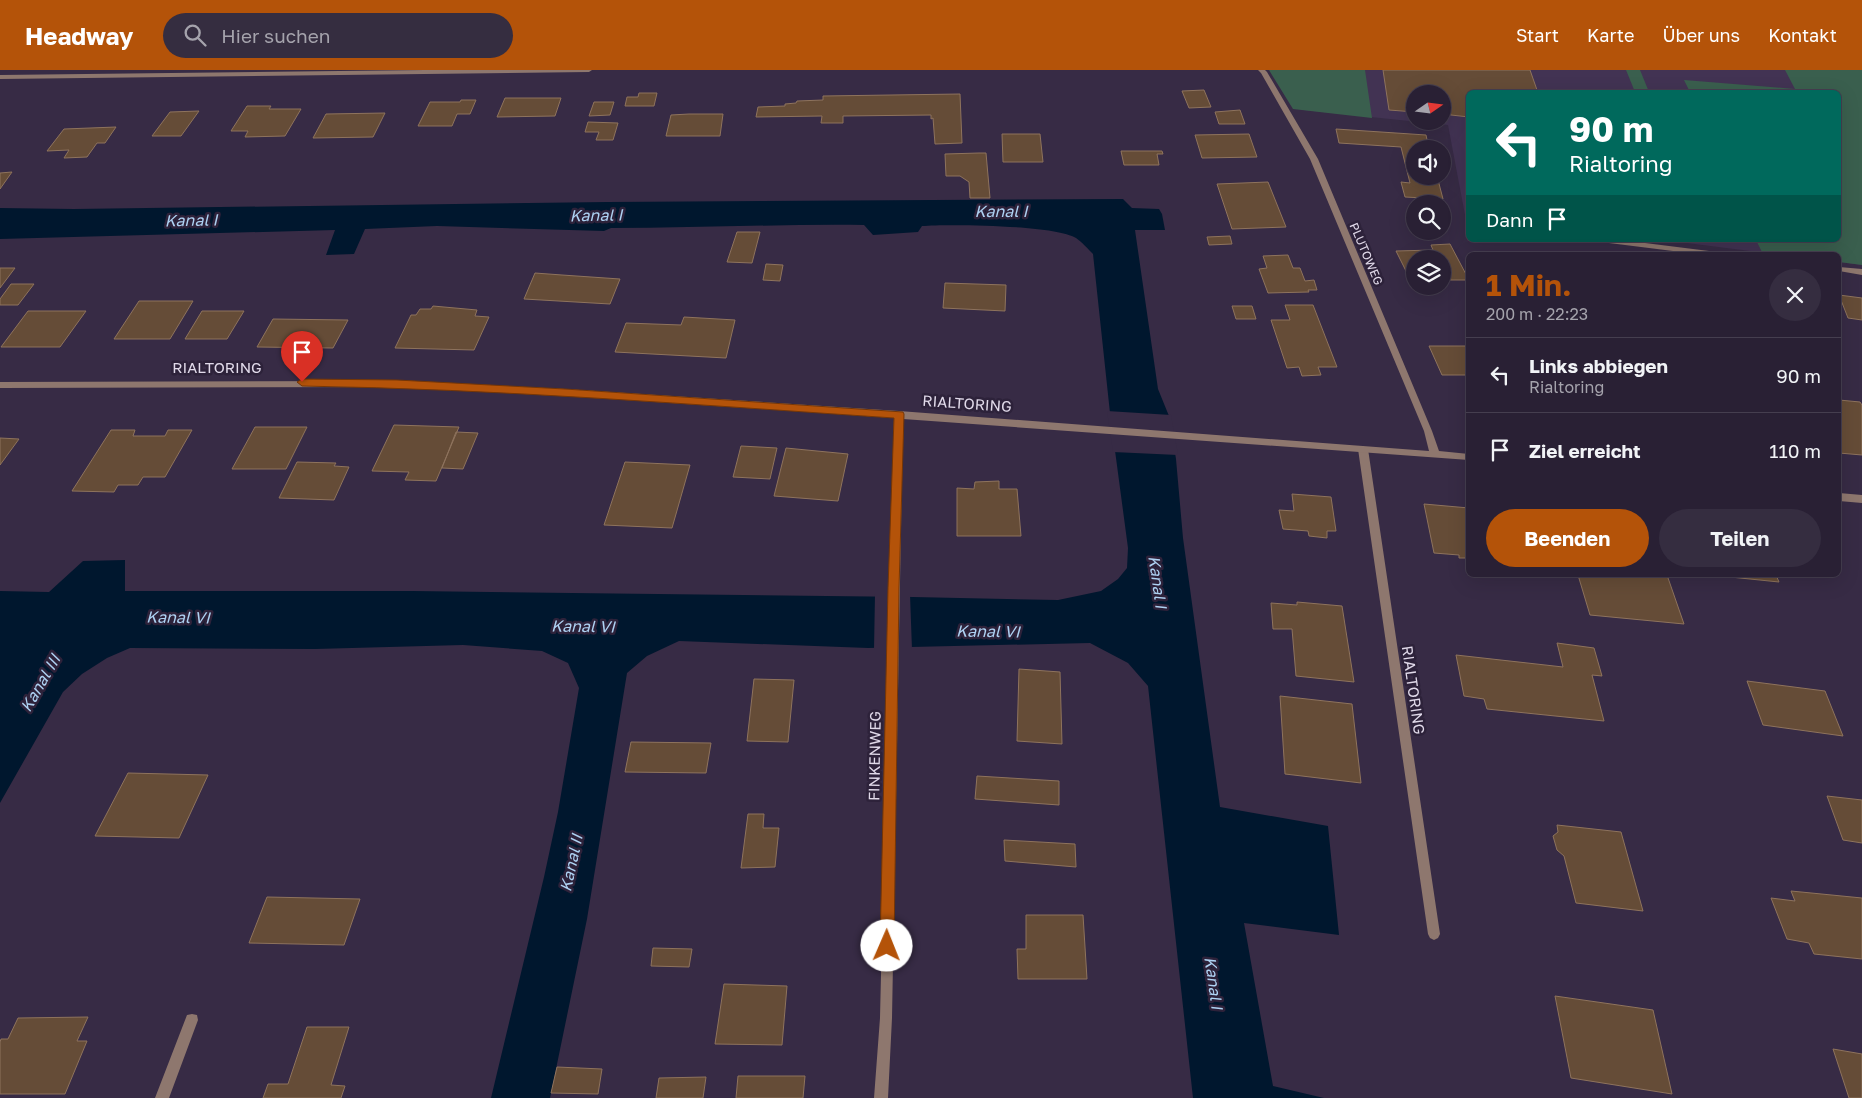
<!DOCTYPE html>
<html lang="de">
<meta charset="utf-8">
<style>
:root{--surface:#292034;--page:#352d40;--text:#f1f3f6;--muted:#a5a3ac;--line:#453e4f;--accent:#b45309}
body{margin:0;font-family:"Golos Text",sans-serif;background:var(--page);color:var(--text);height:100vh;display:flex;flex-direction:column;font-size:19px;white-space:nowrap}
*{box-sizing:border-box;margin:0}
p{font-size:16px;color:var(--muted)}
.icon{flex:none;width:28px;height:28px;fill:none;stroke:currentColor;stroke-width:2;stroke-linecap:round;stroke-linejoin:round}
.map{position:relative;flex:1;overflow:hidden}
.drawer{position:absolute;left:1466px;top:182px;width:375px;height:325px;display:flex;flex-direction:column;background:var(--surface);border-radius:8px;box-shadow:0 5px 20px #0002,0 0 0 1px var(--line)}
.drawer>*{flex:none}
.hud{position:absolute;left:1466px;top:20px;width:375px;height:152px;border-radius:8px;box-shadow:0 5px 20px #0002,0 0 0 1px var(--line);background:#00695c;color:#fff;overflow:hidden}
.needle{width:32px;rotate:76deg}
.buttons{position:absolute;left:1406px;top:15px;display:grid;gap:10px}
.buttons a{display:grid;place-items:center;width:45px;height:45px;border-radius:50%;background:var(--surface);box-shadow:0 5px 20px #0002,0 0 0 1px var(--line);font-size:25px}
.pin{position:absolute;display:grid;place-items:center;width:42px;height:42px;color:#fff;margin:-51px -21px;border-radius:50% 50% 50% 0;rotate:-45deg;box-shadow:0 0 5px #0007}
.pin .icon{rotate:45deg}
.me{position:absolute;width:55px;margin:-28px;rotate:1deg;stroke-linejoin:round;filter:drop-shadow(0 0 4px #0008)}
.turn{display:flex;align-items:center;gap:18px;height:105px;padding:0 20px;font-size:22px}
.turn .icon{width:65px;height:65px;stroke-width:2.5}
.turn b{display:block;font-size:35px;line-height:42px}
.then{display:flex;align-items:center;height:48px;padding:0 20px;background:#0003;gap:10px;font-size:19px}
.round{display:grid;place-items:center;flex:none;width:52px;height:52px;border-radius:26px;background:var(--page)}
.headline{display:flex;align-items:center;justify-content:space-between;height:85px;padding:0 20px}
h1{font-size:30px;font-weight:700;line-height:38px;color:var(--accent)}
.primary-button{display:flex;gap:10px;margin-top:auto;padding:10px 20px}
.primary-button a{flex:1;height:58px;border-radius:30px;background:var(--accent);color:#fff;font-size:20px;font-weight:700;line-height:58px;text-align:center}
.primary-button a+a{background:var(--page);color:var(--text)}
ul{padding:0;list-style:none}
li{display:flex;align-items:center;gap:15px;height:75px;padding:0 20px;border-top:1px solid var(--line)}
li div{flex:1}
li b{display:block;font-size:19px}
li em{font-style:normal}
header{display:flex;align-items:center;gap:30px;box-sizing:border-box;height:70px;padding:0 25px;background:var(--accent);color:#fff}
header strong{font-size:24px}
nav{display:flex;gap:28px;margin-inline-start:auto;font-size:18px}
.search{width:350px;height:45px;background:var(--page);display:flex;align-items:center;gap:12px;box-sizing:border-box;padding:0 18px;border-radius:28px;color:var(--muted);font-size:19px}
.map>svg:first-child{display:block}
.built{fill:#423353;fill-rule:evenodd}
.green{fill:#3a5f4e}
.water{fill:#00172e}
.pier{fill:#372b45}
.building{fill:#654c37;stroke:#8e735d}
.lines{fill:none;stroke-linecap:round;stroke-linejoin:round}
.service{fill:#8e776e;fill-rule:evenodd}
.minor{fill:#8e776e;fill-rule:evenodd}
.route{fill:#b45309;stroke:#753606}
.labels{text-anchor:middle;stroke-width:5;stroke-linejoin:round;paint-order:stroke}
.far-street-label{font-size:12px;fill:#e1daea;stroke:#2d223a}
.street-label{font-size:15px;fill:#e1daea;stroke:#2d223a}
.water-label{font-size:16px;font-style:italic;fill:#aed2f3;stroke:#2d223a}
</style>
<header>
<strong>Headway</strong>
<div class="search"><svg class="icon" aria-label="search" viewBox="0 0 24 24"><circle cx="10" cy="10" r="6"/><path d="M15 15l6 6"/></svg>Hier suchen</div>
<nav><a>Start</a><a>Karte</a><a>Über uns</a><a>Kontakt</a></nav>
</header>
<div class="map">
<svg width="1862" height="1028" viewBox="0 0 1862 1028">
<rect width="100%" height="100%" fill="#372b45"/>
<!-- built -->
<path class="built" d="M1298 0H1862V195L1839 192V185H1782L1663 170H1839V22H1469V145H1465L1448 55 1303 40ZM1415 24H1442V51H1415Z"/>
<!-- green -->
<path class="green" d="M1269 0H1365L1372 48 1293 39Z
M1626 0H1640L1649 22H1635Z
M1785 0H1862V195L1839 192V185H1782L1762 182 1756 170H1839V22H1690L1684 10 1795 19Z"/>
<!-- water -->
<path class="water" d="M1123 129 1132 138 1159 139 1162 144 1165 160H1135L1158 319 1169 346 1176 389 1183 468 1220 737 1328 756 1339 865 1244 853 1273 1016 1324 1028H1193L1148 616 1128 593 1090 573 868 578 679 571 647 586 627 603 587 849 550 1028H491L544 807 558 742 579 618 568 593 542 581 463 575 315 579 130 578 107 588 82 604 63 622 0 733V521L49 522 83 491 125 490V521H413L913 527 1058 530 1101 521 1118 509 1127 498 1128 478 1110 343 1093 184C1088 179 1082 172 1076 168 1055 155 950 154 922 156L918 162 873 165 864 155C780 154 696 158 611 158L604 161 437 156 365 159 354 184 326 185 335 160 0 169V138L74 139 607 132Z"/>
<!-- pier -->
<path class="pier" d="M1107 341 1171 345 1178 385 1113 382Z
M875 524H910L912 580H874Z"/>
<!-- building -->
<path class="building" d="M1383 0H1530L1537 20 1558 22H1469V47L1442 44V24H1415V42L1389 40Z
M1204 20 1211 37 1189 38 1182 21Z
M639 23H657L654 36H625L627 27H638Z
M960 24 962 73 935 74 933 48 931 49V45L843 46V53H821L822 46 756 47 758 37 785 36V34L796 33 797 31 823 30V26Z
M505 28H561L555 46 497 47Z
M461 30H476L470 44H457L452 56H418L430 32H460Z
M594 32H614L610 45 589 46Z
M247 36H271L269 39H301L285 66 245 67 248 61H231Z
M1240 40 1245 54H1219L1215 42Z
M199 41 181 66H152L170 42Z
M385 43 373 67 313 68 326 44Z
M689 44H723L720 66H666L671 45Z
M588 52 618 53 613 70H596L599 62H585Z
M116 57 105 73H97L87 87 64 88 69 80 47 81 64 59Z
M1336 59 1426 65 1429 79H1415V106H1437L1443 129 1405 127 1401 112 1410 113 1401 77 1339 73Z
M1002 64H1040L1043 92H1003Z
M1249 64 1257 87 1202 88 1195 65Z
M1121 81H1162L1163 84H1157L1159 95H1124Z
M979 83H986L990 128H970L969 112 960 106H946L945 84Z
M12 102 0 119V103Z
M1268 112 1286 157 1232 159 1217 114Z
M737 162H760L752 193 727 192Z
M1230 166 1232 174 1209 175 1207 167Z
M1450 174 1469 210H1442V189H1415V211H1411L1396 181 1433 180 1431 175Z
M1288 185 1293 198H1300L1305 211 1314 210 1317 220H1308L1309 222 1268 223 1259 199 1267 198 1263 186Z
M766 194 783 195 780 211 763 210Z
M0 198H15L0 218Z
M535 203 562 205 620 209 610 234 524 229Z
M945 213 1006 215 1005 241 943 238Z
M11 214H34L18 235H0V229Z
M1839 225 1862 228V250L1848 248Z
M139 231H193L170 269H114Z
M1285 235H1313L1337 297H1318L1321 305 1302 306 1299 297 1287 298 1271 250H1290Z
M433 236 477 240 475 246 489 247 474 280 395 278 411 245H416L420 239H431Z
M1232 236H1252L1256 249H1236Z
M28 241H86L60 277H1Z
M202 241H244L227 269H185Z
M684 247 735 250 726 288 615 282 626 253 681 255Z
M273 249 348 250 333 278 257 277Z
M1429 276H1469V305H1442Z
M1839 330 1860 332 1862 335V385L1839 383Z
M394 355 459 357 436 411 405 410 409 402 372 401Z
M255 357H307L286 399H232Z
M111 360H135L133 366H165L168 360H192L165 407H143L138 415H118L114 422 72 421Z
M456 362 478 363 463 399 442 398Z
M0 368 19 369 0 395Z
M741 376 777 378 770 409 733 407Z
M786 378 848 384 838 431 774 426Z
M297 392 336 393 334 396 349 397 334 430 279 428Z
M625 392 690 395 672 458 604 455Z
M999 411V419H1017L1021 466H957V418L974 419 975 412Z
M1292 424 1331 427 1336 461H1327V468L1309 466 1308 461 1283 459 1279 440 1294 441Z
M1424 434 1469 438V488H1459V485L1434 483Z
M1578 505H1667L1684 554 1590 545Z
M1711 505H1776L1779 512Z
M1297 532 1342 536 1354 612 1296 606 1292 559H1273L1271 533 1297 535Z
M1557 573 1594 578 1602 606 1592 605 1604 651 1487 639 1484 629 1464 626 1456 585 1563 597Z
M1019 599 1060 602 1062 674 1017 671Z
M754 609 794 610 788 672 747 671Z
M1747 611 1825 621 1843 666 1763 655Z
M1280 626 1352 634 1361 713 1285 704Z
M631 672 711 673 706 703 625 702Z
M128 703 208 705 179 768 95 766Z
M977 706 1059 711V735L975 729Z
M1827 726 1862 730V773L1843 770Z
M748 744H764L763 758H779L775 797 741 798Z
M1557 755 1621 762 1643 841 1576 833 1564 786 1557 780 1553 766 1558 762Z
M1004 770 1075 774 1076 797 1005 791Z
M1791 821 1862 828V889L1814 884 1809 873 1787 869 1771 828 1795 831Z
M267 827 360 829 344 875 249 873Z
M1026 845H1083L1087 909H1018L1017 879H1026Z
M653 878 692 879 689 897 651 896Z
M724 914 787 916 782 975 715 974Z
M1555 926 1653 940 1672 1024 1571 1008Z
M88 947 77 971H87L65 1024H0V972L1 969H8L18 948Z
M307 957H349L331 1015 345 1016 341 1028H263L268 1014H288Z
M1833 979 1862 984V1028H1849Z
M557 997 602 999 598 1024 551 1023Z
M738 1006H805L803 1028H736Z
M706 1007 703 1028H656L659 1008Z"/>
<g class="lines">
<!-- service -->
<path class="service" d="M1597 170H1621L1725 183 1729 185H1705L1601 172Z
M1839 197 1862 199V205L1839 201Z
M1363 376 1368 379 1440 864 1438 868 1434 870 1430 868 1428 864 1358 379Z"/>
<!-- minor -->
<path class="minor" d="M425 0H592L589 2 0 9V5Z
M1258 0H1265L1267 2 1318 89 1432 361 1439 381 1469 384V390L903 349 892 948 888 1028H874L880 948 894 348 565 325 397 317 0 318V312L397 311 565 319 899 341 1429 381 1424 361 1310 89 1261 3Z
M1839 423 1862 425V433L1839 431Z
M192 944 197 945 198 950 169 1028H155L187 945Z"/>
</g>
<!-- route -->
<path class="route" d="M302 309 397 310 565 319 903 342 904 344 899 518 894 876 892 881 887 883 882 881 880 876 888 518 894 348C697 335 500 319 302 316L297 312Z"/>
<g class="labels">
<!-- far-street labels -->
<g class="far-street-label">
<text transform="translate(1366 184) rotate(67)" y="4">PLUTOWEG</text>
</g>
<!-- street labels -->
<g class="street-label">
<text x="217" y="303">RIALTORING</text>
<text transform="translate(967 334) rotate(4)" y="5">RIALTORING</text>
<text transform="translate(1413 620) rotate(82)" y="5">RIALTORING</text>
<text transform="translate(875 686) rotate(-89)" y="5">FINKENWEG</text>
</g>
<!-- water labels -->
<g class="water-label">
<text x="1001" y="147">Kanal I</text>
<text transform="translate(596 145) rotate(-1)" y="6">Kanal I</text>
<text transform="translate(191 150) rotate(-1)" y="6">Kanal I</text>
<text transform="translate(1158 512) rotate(82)" y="6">Kanal I</text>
<text transform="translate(178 547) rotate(1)" y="6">Kanal VI</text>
<text transform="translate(583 556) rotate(1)" y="6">Kanal VI</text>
<text transform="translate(988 561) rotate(1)" y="6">Kanal VI</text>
<text transform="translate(40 613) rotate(-60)" y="6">Kanal III</text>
<text transform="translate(571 793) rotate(-78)" y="6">Kanal II</text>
<text transform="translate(1214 913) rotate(82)" y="6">Kanal I</text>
</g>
</g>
</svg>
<div class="buttons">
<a><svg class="needle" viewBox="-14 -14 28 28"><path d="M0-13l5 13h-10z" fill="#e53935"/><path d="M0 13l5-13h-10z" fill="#a5a3ac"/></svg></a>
<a><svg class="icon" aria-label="sound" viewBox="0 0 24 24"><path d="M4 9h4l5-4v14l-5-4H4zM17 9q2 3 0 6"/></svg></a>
<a><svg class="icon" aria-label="search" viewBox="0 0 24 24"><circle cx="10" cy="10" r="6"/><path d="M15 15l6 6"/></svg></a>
<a><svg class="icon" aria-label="layers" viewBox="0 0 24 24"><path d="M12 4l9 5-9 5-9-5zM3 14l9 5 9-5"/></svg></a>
</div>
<div class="pin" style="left:302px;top:312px;background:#d93025"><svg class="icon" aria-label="arrive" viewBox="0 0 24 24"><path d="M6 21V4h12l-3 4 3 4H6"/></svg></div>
<svg class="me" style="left:887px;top:876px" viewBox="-20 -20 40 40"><circle r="19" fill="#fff"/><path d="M0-13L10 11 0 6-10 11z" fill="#b45309"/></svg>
<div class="hud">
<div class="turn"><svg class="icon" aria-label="left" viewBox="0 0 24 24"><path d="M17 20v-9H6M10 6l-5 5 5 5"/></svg><div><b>90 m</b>Rialtoring</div></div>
<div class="then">Dann<svg class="icon" aria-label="arrive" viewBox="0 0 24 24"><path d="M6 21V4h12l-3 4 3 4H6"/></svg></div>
</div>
<section class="drawer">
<div class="headline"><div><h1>1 Min.</h1><p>200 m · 22:23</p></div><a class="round"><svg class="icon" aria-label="close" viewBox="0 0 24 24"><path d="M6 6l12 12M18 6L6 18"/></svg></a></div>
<ul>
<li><svg class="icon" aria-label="left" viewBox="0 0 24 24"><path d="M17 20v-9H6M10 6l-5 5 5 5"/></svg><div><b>Links abbiegen</b><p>Rialtoring</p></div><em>90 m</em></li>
<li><svg class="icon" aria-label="arrive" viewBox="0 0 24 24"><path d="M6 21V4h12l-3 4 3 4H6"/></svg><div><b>Ziel erreicht</b></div><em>110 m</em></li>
</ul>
<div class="primary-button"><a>Beenden</a><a>Teilen</a></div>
</section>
</div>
